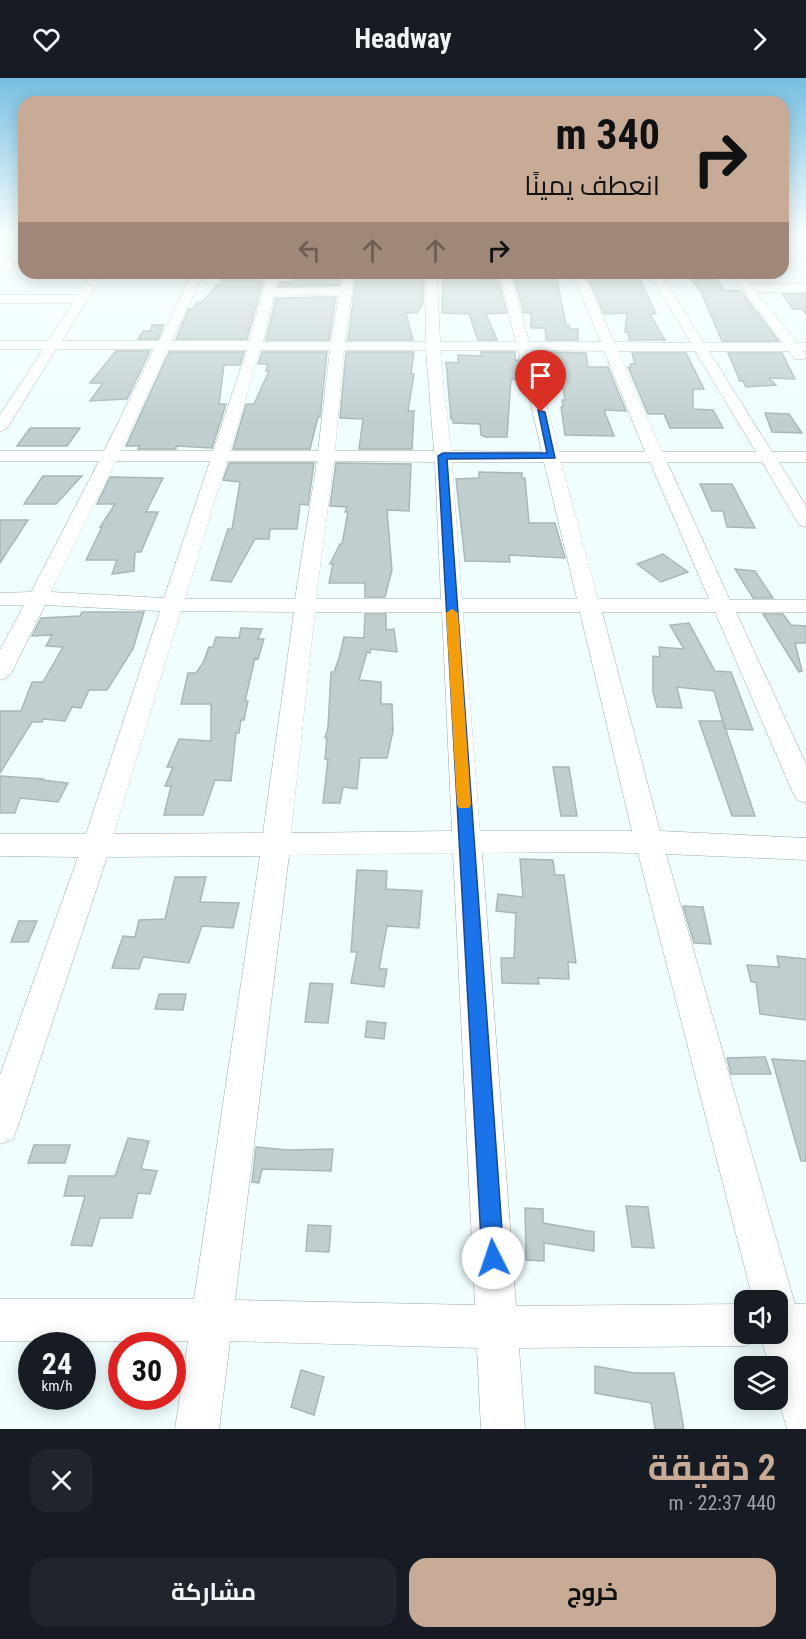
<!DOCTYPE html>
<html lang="ar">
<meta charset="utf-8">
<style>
:root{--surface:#171b24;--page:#20242c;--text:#f1f3f6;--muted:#9ea1a6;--accent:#c8ab97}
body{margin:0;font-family:"Roboto Condensed",Cairo,sans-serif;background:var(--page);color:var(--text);direction:rtl;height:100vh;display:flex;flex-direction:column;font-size:22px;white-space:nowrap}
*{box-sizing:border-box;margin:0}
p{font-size:20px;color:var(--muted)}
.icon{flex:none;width:33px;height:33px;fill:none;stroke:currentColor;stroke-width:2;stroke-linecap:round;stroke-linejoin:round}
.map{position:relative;height:1351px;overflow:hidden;direction:ltr}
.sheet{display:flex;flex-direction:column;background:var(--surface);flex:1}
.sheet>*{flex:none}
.guide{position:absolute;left:18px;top:18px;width:771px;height:183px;border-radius:18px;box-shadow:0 3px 15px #0003;direction:rtl;background:#c8ab97;color:#111;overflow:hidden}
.buttons{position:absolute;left:734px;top:1212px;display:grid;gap:12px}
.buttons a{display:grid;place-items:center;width:54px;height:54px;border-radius:12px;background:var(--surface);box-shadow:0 3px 15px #0003;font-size:30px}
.speed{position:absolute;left:18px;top:1254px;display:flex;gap:12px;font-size:30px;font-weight:700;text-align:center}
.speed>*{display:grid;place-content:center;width:78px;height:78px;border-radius:50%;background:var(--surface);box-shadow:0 3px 15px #0003;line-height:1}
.speed small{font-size:15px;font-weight:400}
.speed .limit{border:9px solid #d22;background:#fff;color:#111}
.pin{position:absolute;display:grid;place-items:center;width:51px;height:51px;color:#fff;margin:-62px -26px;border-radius:50% 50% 50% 0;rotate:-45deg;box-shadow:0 0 6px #0007}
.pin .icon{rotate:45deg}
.me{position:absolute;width:66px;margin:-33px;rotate:356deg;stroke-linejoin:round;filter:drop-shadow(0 0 4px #0008)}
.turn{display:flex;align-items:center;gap:21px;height:126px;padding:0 30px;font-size:27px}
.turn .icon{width:78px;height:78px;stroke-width:2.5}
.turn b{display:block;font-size:42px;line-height:51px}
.lanes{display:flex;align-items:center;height:57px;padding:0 30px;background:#0003;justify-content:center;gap:30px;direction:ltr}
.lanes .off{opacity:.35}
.round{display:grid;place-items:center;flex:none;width:63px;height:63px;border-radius:18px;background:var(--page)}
.head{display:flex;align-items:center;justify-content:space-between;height:102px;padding:0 30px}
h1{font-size:36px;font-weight:700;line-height:45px;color:var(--accent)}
.primary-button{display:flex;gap:12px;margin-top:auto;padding:12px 30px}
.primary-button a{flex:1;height:69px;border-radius:18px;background:var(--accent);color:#111;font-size:24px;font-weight:700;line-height:69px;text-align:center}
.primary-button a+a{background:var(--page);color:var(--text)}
header{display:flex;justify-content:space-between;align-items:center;height:78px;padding:0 30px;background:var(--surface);font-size:27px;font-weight:700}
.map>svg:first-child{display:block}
.building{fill:#c0cecf;stroke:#a9b7b8;stroke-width:1.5}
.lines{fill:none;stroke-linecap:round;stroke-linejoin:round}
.minor-casing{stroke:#9daaab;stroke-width:1}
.minor{fill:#fff;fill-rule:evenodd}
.route{fill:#1a73e8;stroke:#114b97;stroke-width:1.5}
.slow{fill:#f59e0b}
</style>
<header><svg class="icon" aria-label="forward" viewBox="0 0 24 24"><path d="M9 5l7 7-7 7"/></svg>Headway<svg class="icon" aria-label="heart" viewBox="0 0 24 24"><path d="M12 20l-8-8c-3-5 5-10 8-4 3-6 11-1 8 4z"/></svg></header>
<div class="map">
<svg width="806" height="1351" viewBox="0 0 806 1351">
<rect width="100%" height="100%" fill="#f0feff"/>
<!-- building -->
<path class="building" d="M298 195H341L339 207 279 208 280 204H292Z
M357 195H371V197L423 195V225L417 235H406L413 262H348Z
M443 195H478L481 201 498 202 507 235 486 236 497 262H478L469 236 442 235Z
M513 195 556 196 566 247H569L570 251H578V262H546L545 250H531V235H524Z
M586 195H637L656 236H650L665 262H629L628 254H625L627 235 604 236Z
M691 201H717L724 212 741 213 779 263H722L700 212Z
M222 202H259L258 204H263L247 261H176L189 231H193L197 224H202L217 207H220Z
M782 216H806V236L802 231H793Z
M336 219 329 262H266L276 220Z
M152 247H164L158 261H138L143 253H150Z
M116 273H150L127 321 90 323 103 305H90Z
M169 274H244L240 287H224L219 326H226L212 370 176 368V371H138L140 368H126Z
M262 274H327L320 339H318L310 371H233L246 326H254L269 293H266L268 286H258Z
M346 274H414L411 296H414L408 333H414L412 371H359L363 341 340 340Z
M481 274H515V282H518L520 290 517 302 511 301 507 359H485L481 357 480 346 453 345V341H451L446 284 458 285V277L482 278Z
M547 274 586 275 588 289H608L626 333 604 332 614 358 565 357 561 329H563L562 322H565L559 287 548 286Z
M632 275H686L704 311H693V331L713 332 723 350H670L664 336H648L628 289H631L630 286H635Z
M728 275H782L795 301 769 300 776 307 746 309 743 303H740Z
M765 335 789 336 802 355 772 354Z
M30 350H80L67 368H17Z
M229 385H314L308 427 300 426 297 451H270L269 461H255L231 504 211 502 228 451H232L240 404 223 402Z
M336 385 411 386 409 433 387 432 392 492 385 519H365V505H329L333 486H330L340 466H342L348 434H345L347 429 330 428Z
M479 394 522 395V400H525L529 445H555L565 480 509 477 510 484 465 483 456 401 479 400Z
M43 398H82L56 426H24Z
M110 399 163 400 146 434H158L141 474H135L134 493 112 496 117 482H86L102 449H100L115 426H97Z
M700 406H732L755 450 727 449 723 433H712Z
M0 442H28L0 485Z
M663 476 688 494 661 504 637 486Z
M735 491 755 493 773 520H753Z
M82 534H144L133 571 107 612H89L81 630 72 629 65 643 43 641 42 644H32L0 695V633H21L32 604H43L63 569 46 568 52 557 32 558 41 540 80 538Z
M365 536H386V552L394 551 397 574 371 571 370 575 367 574 359 602 381 604V626H392L393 653 387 680H360L357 711 343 709 340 725H323L328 681H325L327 660H325L328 649 331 594H334L339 580 344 559 364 560Z
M763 536H783L791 547 806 548V565H795L802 593 799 594Z
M689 545 715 593 731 594 753 652 725 651 714 613 677 609 682 630 657 629 653 614V578L660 579 659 569 684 571 670 547Z
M241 550 262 551 258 561H264L258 581 255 580 245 623H248L244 642H241L239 655H236L231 703 215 702 203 737H164L171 708H165L173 689H167L179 661 211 663V626H181L188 595H196L203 585 209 569H213L216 559 239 560Z
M699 643H723L755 738H732Z
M553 689H569L577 738H561Z
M0 698 43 701 42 702 68 705 58 724 20 720 15 735H0Z
M520 781 553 782 555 797H564L576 885 568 884 569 901 538 900 539 906 502 905 501 880H514L516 835 496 833 498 816 523 819Z
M357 792 387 793 386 811 422 813 419 850 387 848 379 891H387L384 909 351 905 357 874H351Z
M175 799H206L200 824 239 825 233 850 202 848 189 885 143 879 139 891 112 890 123 858 135 859 139 842 165 841Z
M683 828 703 829 711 866 694 865Z
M19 843H37L28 864H11Z
M777 878 806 881V942L760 936 756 904H751L747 887 779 889Z
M310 905 333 906 328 945 305 944Z
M159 916H186L183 932 155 931Z
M367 943 386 945 384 961 365 959Z
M765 979 771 996H731L727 980Z
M772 981 806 983V1083H801Z
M128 1060 149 1063 141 1091 157 1093 150 1116 138 1115 132 1140H100L92 1168 71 1167 85 1118H64L69 1098H115Z
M34 1067H70L65 1085H28Z
M256 1069 288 1072 333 1071 331 1093 262 1091 259 1105 252 1104Z
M626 1128 648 1129 654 1170 632 1169Z
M525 1130 543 1131V1145L594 1154V1173L544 1165V1183L526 1182Z
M308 1147 331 1148 329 1174 306 1173Z
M595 1288 634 1295H674L684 1351H655L651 1325 595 1315Z
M301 1292 324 1299 314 1337 291 1329Z"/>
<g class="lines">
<defs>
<path id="minor" d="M783 163 787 164 806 186V196L802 195 783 173Z
M24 168V177L4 196 0 197V188Z
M92 195H104L62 263H159L192 195H204L172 263H249L268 195H280L276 210 341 209 343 195H355L345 264H426L425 195H437L440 264H516L499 195H511L529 264H601L572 195H584L614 264 691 265 649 195H661L704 265H783L731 195H743L751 206H806V214H756L797 265H806V273H803L806 277 805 281H795L789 273H709L772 374H806V384H779L806 428V449L799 447 797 443 762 384H667L730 522H806V534H736L806 686V725L797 722 793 715 715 534H602L660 753 806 760V782L666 776 794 1223 795 1226H806V1351H787L777 1316V1288H770L760 1258 759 1262 744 1268 519 1270 525 1351H481L477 1270 230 1263 219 1351H175L188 1263H0V1221H194L260 778 107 779 18 1048 13 1061 0 1066V997L78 779 0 778V756H86L160 533 45 527 12 594 8 599 0 602V572L24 527H0V515L31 514 99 383H0V373H104L154 271H56L8 349 0 354V337L43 271H0V263H48L73 225H0V217H78ZM339 217 331 264H263L274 218ZM168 272H247L213 373H121ZM260 272H330L318 373H230ZM344 272H426L434 373H335ZM440 272H518L542 374 451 373ZM532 272 604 273 645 374H559ZM618 273H695L756 374H662ZM116 383H210L164 520 51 514ZM227 383H317L295 521H185ZM334 383 435 384 441 521H316ZM452 384H544L577 521H462ZM561 384H650L709 521H598ZM181 533 294 534 263 755 114 756ZM315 534H442L452 753 291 755ZM463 534H580L632 753H480ZM567 774 638 775 753 1222H777V1256H744V1226L516 1228 482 775ZM453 775 475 1227 235 1222 289 777Z"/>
</defs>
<!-- minor casing -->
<use href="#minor" class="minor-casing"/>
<!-- minor -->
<use href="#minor" class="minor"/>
</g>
<!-- sky -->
<linearGradient id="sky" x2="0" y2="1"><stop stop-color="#77bfe2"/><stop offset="0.45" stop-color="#f8ffff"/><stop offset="1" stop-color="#f8ffff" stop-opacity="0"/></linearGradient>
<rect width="806" height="346" fill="url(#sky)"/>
<!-- route -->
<path class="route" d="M538 332 545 334 555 380 447 381 504 1180 500 1187 493 1190 485 1187 482 1180 438 378 443 375H547Z"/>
<!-- slow -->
<path class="slow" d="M452 531 458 535 471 726 469 730H459L457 726 446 535Z"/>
</svg>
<div class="buttons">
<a><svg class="icon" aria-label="sound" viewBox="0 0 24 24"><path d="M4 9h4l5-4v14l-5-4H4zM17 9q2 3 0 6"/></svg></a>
<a><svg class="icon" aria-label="layers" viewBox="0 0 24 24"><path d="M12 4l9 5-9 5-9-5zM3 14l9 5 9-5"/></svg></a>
</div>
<div class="speed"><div>24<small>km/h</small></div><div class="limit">30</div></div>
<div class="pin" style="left:541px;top:334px;background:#d93025"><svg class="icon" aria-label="arrive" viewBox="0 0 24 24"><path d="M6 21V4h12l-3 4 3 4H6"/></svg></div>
<svg class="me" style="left:493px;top:1180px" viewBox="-20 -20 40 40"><circle r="19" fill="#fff"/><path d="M0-13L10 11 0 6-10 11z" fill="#1a73e8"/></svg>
<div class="guide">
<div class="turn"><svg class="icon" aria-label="right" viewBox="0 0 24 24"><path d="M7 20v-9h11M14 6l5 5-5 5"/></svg><div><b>340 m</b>انعطف يمينًا</div></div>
<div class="lanes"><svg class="icon off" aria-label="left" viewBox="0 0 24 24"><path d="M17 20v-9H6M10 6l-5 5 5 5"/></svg><svg class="icon off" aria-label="ahead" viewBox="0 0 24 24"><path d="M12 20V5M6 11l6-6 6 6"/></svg><svg class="icon off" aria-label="ahead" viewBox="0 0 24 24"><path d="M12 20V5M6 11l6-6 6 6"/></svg><svg class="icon" aria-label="right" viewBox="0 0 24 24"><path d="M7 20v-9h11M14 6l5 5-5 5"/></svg></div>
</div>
</div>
<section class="sheet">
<div class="head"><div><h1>2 دقيقة</h1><p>440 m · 22:37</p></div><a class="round"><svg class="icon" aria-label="close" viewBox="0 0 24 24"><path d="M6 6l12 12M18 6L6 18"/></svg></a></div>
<div class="primary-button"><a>خروج</a><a>مشاركة</a></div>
</section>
